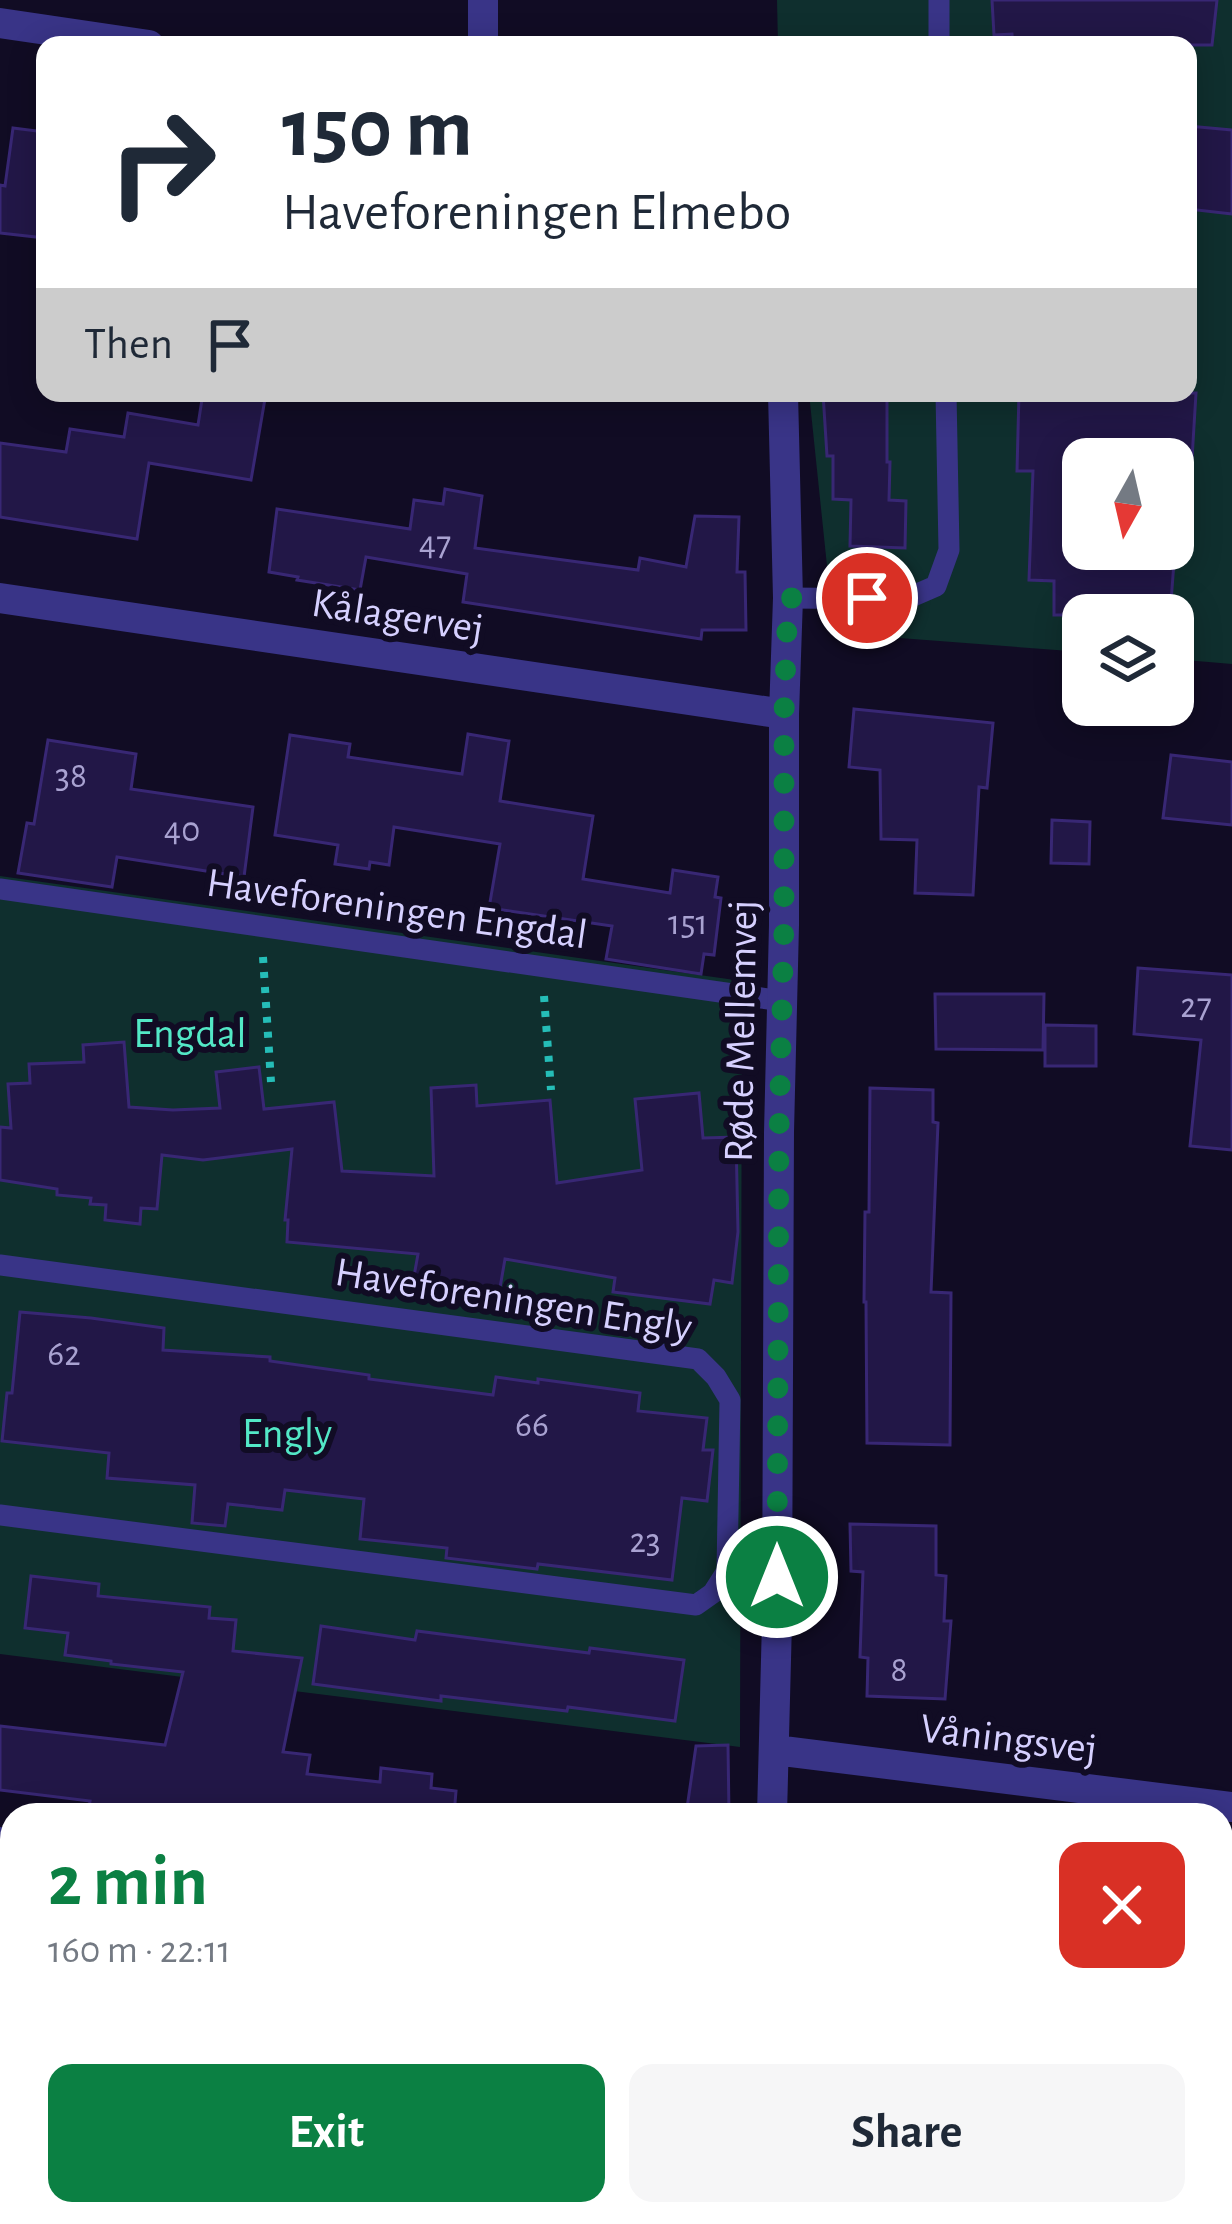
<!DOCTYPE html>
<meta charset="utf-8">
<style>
:root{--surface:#fff;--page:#f6f6f7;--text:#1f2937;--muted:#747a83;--accent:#0b8043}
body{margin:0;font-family:"Alegreya Sans",sans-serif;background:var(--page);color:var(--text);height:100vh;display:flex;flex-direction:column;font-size:45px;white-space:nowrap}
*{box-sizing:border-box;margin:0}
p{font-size:39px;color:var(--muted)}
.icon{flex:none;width:66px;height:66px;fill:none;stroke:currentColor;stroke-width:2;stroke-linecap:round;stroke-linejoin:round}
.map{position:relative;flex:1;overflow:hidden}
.side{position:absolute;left:0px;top:1803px;width:1233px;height:423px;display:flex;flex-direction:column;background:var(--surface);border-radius:36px 36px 0 0;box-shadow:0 6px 30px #0003}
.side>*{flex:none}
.banner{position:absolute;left:36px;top:36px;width:1161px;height:366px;border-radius:24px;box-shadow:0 6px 30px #0003;background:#fff;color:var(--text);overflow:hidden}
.needle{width:78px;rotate:188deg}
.fabs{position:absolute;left:1062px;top:438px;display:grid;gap:24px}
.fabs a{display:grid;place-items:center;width:132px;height:132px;border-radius:24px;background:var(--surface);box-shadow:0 6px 30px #0003;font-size:60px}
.pin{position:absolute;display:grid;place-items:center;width:102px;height:102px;color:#fff;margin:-51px;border:6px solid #fff;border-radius:50%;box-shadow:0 3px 12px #0007}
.me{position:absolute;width:132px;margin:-66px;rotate:0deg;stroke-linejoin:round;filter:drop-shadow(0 0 9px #0008)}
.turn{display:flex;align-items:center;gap:42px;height:252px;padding:0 48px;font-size:54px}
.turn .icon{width:156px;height:156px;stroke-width:2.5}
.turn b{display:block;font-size:84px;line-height:102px}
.then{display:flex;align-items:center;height:114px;padding:0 48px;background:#0003;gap:24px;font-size:45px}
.round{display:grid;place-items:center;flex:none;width:126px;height:126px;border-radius:24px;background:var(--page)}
.summary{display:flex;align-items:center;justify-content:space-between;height:204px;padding:0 48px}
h1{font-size:72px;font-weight:600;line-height:90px;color:var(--accent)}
.button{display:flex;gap:24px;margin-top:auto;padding:24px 48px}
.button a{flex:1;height:138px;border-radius:24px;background:var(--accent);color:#fff;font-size:48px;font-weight:600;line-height:138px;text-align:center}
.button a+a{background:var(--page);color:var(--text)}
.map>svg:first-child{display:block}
.green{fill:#0f2f2e;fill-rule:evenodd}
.building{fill:#221747;stroke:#382774;stroke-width:3}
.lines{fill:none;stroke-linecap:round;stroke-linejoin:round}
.path{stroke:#25bdb7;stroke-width:8;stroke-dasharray:6 9;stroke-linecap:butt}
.service{stroke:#393487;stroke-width:21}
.minor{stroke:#393487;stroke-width:30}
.route{stroke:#0b8043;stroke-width:21;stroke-dasharray:0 37.8}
.labels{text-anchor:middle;stroke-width:12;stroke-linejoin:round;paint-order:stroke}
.number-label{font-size:36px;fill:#a9a2d1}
.street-label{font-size:42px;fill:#d6d0ff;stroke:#110c24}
.park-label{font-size:42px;fill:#53e8c6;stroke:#110c24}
</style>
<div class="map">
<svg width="1232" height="2224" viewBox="0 0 1232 2224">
<rect width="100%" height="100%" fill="#110c24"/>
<!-- green -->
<path class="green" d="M777 0H1232V664L1173 659V615H1083V652L834 633 809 393H1188V45H778ZM1083 459H1173V549H1083Z
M0 876 742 981 740 1747 0 1654Z"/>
<!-- building -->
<path class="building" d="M992 0H1217L1212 45H1013L1012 34 994 35Z
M1188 126 1232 130V214L1188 209Z
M13 128 45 132V238L0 233V185L5 186Z
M203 393H266L251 480 149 463 137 539 0 517V443L66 452 70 429 124 437 128 413 198 425Z
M823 393H887V462H890L889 500 906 501 905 548 850 546 851 500 833 499V456H827Z
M1019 393H1196L1192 459H1083V549H1175L1170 615H1054V581L1029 580 1033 471H1017Z
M445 489 482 496 475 548 638 570 640 558 686 567 695 516 739 517 737 572H745L746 630H702L701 639 463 602 467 574 366 557 360 590 297 580 298 577 269 572 277 509 410 529 414 500 443 504Z
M854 709 993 723 987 788 979 787 973 895 915 893 917 840 881 839 880 770 849 767Z
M468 734 509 741 500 801 593 816 583 879 670 893 673 870 718 877 715 897 721 898 714 955 704 954 701 974 606 959 612 926 489 908 500 844 394 827 389 865 370 862 369 869 335 864 338 845 275 835 290 735 350 744 348 757 462 774Z
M48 740 136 754 131 789 253 807 244 877 117 857 112 887 18 873 27 823 34 824Z
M1171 755 1232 762V825L1163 818Z
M1052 820 1090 822 1089 864 1051 863Z
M1138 968 1232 975V1150L1190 1146 1201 1040 1134 1034Z
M935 994H1044L1043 1050 936 1049Z
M1045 1025 1096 1026V1066H1045Z
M124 1042 129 1107 173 1110 220 1108 216 1072 259 1067 264 1109 334 1102 342 1171 434 1176 431 1088 476 1085 477 1106 550 1100 557 1183 642 1170 635 1099 699 1093 703 1138 736 1137 738 1232 732 1283 714 1280 710 1304 613 1292 615 1278 505 1259 497 1305 411 1293 418 1254 287 1242 288 1220H285L292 1149 203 1160 162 1155 157 1209 141 1208 140 1224 105 1220 106 1205 90 1204 91 1198 57 1195V1189L0 1180V1127L11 1128 8 1084 30 1083 29 1064 84 1062 83 1045Z
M870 1088 933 1090V1122L938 1123 931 1292 951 1293 950 1445 867 1443 866 1302H864L865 1212H869Z
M20 1312 91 1318 164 1328 163 1350 270 1357V1361L369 1375V1379L493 1395 496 1377 538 1383V1379L640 1393 638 1411 707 1418 703 1450H713L707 1501 682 1498 672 1580 538 1564 537 1569 446 1558 447 1548 360 1539 364 1499 285 1490 282 1510 228 1504 225 1526 192 1523 195 1485 107 1478 109 1453 2 1441 7 1393H12Z
M850 1524 936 1526V1575L946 1576 944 1621H951L945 1699 867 1696 868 1658 860 1657 863 1572 851 1571Z
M31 1576 99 1584 98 1596 210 1607 209 1618 236 1620 233 1651 302 1658 283 1752 310 1755 307 1774 380 1782 381 1768 432 1774 431 1788 456 1791 454 1815H204L132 1807 131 1815H115L88 1812 90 1801 0 1790V1726L165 1745 183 1672 111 1664V1661L65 1655 68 1633 25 1628Z
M321 1626 415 1640 417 1631 589 1653 590 1648 684 1660 675 1721 568 1707 567 1711 441 1696V1701L313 1684Z
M728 1745 729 1815H686L696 1746Z"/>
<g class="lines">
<!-- path -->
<path class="path" d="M263 957 271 1082
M544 996 551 1090"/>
<!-- service -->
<path class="service" d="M939 0V45
M788 598 906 599 936 586 949 550 946 393
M0 889 782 1001
M0 1265 698 1359 716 1377 730 1400 727 1571 713 1593 696 1605 0 1515"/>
<!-- minor -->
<path class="minor" d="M483 0V45
M0 23 149 45
M0 598 784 714
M775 1750 1232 1807
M772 1815 777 1621 779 1132 784 925V714L788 598 783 393
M0 1842 12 1844
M767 2224V2214"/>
</g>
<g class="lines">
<!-- route -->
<path class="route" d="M777 1577 779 1132 784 925V714L788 598H867"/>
</g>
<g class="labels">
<!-- number labels -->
<g class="number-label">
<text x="435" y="555">47</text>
<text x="71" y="787">38</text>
<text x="182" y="841">40</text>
<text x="688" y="934">151</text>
<text x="1196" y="1017">27</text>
<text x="64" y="1365">62</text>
<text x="532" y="1436">66</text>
<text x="645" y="1552">23</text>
<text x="899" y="1681">8</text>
</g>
<!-- street labels -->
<g class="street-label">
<text transform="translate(398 614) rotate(9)" y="15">Kålagervej</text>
<text transform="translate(397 907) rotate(8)" y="15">Haveforeningen Engdal</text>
<text transform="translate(739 1031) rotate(-89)" y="15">Røde Mellemvej</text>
<text transform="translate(514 1298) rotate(9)" y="15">Haveforeningen Engly</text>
<text transform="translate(1009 1737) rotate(7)" y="15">Våningsvej</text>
</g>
<!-- park labels -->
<g class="park-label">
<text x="190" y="1047">Engdal</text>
<text x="287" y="1447">Engly</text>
</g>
</g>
</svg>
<div class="fabs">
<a><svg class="needle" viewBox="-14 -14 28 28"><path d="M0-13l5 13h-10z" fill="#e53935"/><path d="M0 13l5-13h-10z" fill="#747a83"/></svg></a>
<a><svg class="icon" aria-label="layers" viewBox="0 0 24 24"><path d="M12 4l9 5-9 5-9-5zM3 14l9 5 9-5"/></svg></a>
</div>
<div class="pin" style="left:867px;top:598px;background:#d93025"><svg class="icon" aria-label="arrive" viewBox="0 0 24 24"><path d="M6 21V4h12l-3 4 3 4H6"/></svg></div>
<svg class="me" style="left:777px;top:1577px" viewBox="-20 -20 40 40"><circle r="17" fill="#0b8043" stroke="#fff" stroke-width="3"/><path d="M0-11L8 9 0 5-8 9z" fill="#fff"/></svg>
<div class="banner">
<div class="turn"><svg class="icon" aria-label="right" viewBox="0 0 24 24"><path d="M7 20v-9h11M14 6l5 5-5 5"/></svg><div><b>150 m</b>Haveforeningen Elmebo</div></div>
<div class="then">Then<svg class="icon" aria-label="arrive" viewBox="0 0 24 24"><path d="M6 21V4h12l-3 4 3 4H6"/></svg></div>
</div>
<section class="side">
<div class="summary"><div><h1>2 min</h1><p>160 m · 22:11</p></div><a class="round" style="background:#d93025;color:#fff"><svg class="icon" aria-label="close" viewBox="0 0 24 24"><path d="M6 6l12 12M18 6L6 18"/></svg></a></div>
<div class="button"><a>Exit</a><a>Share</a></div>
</section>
</div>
